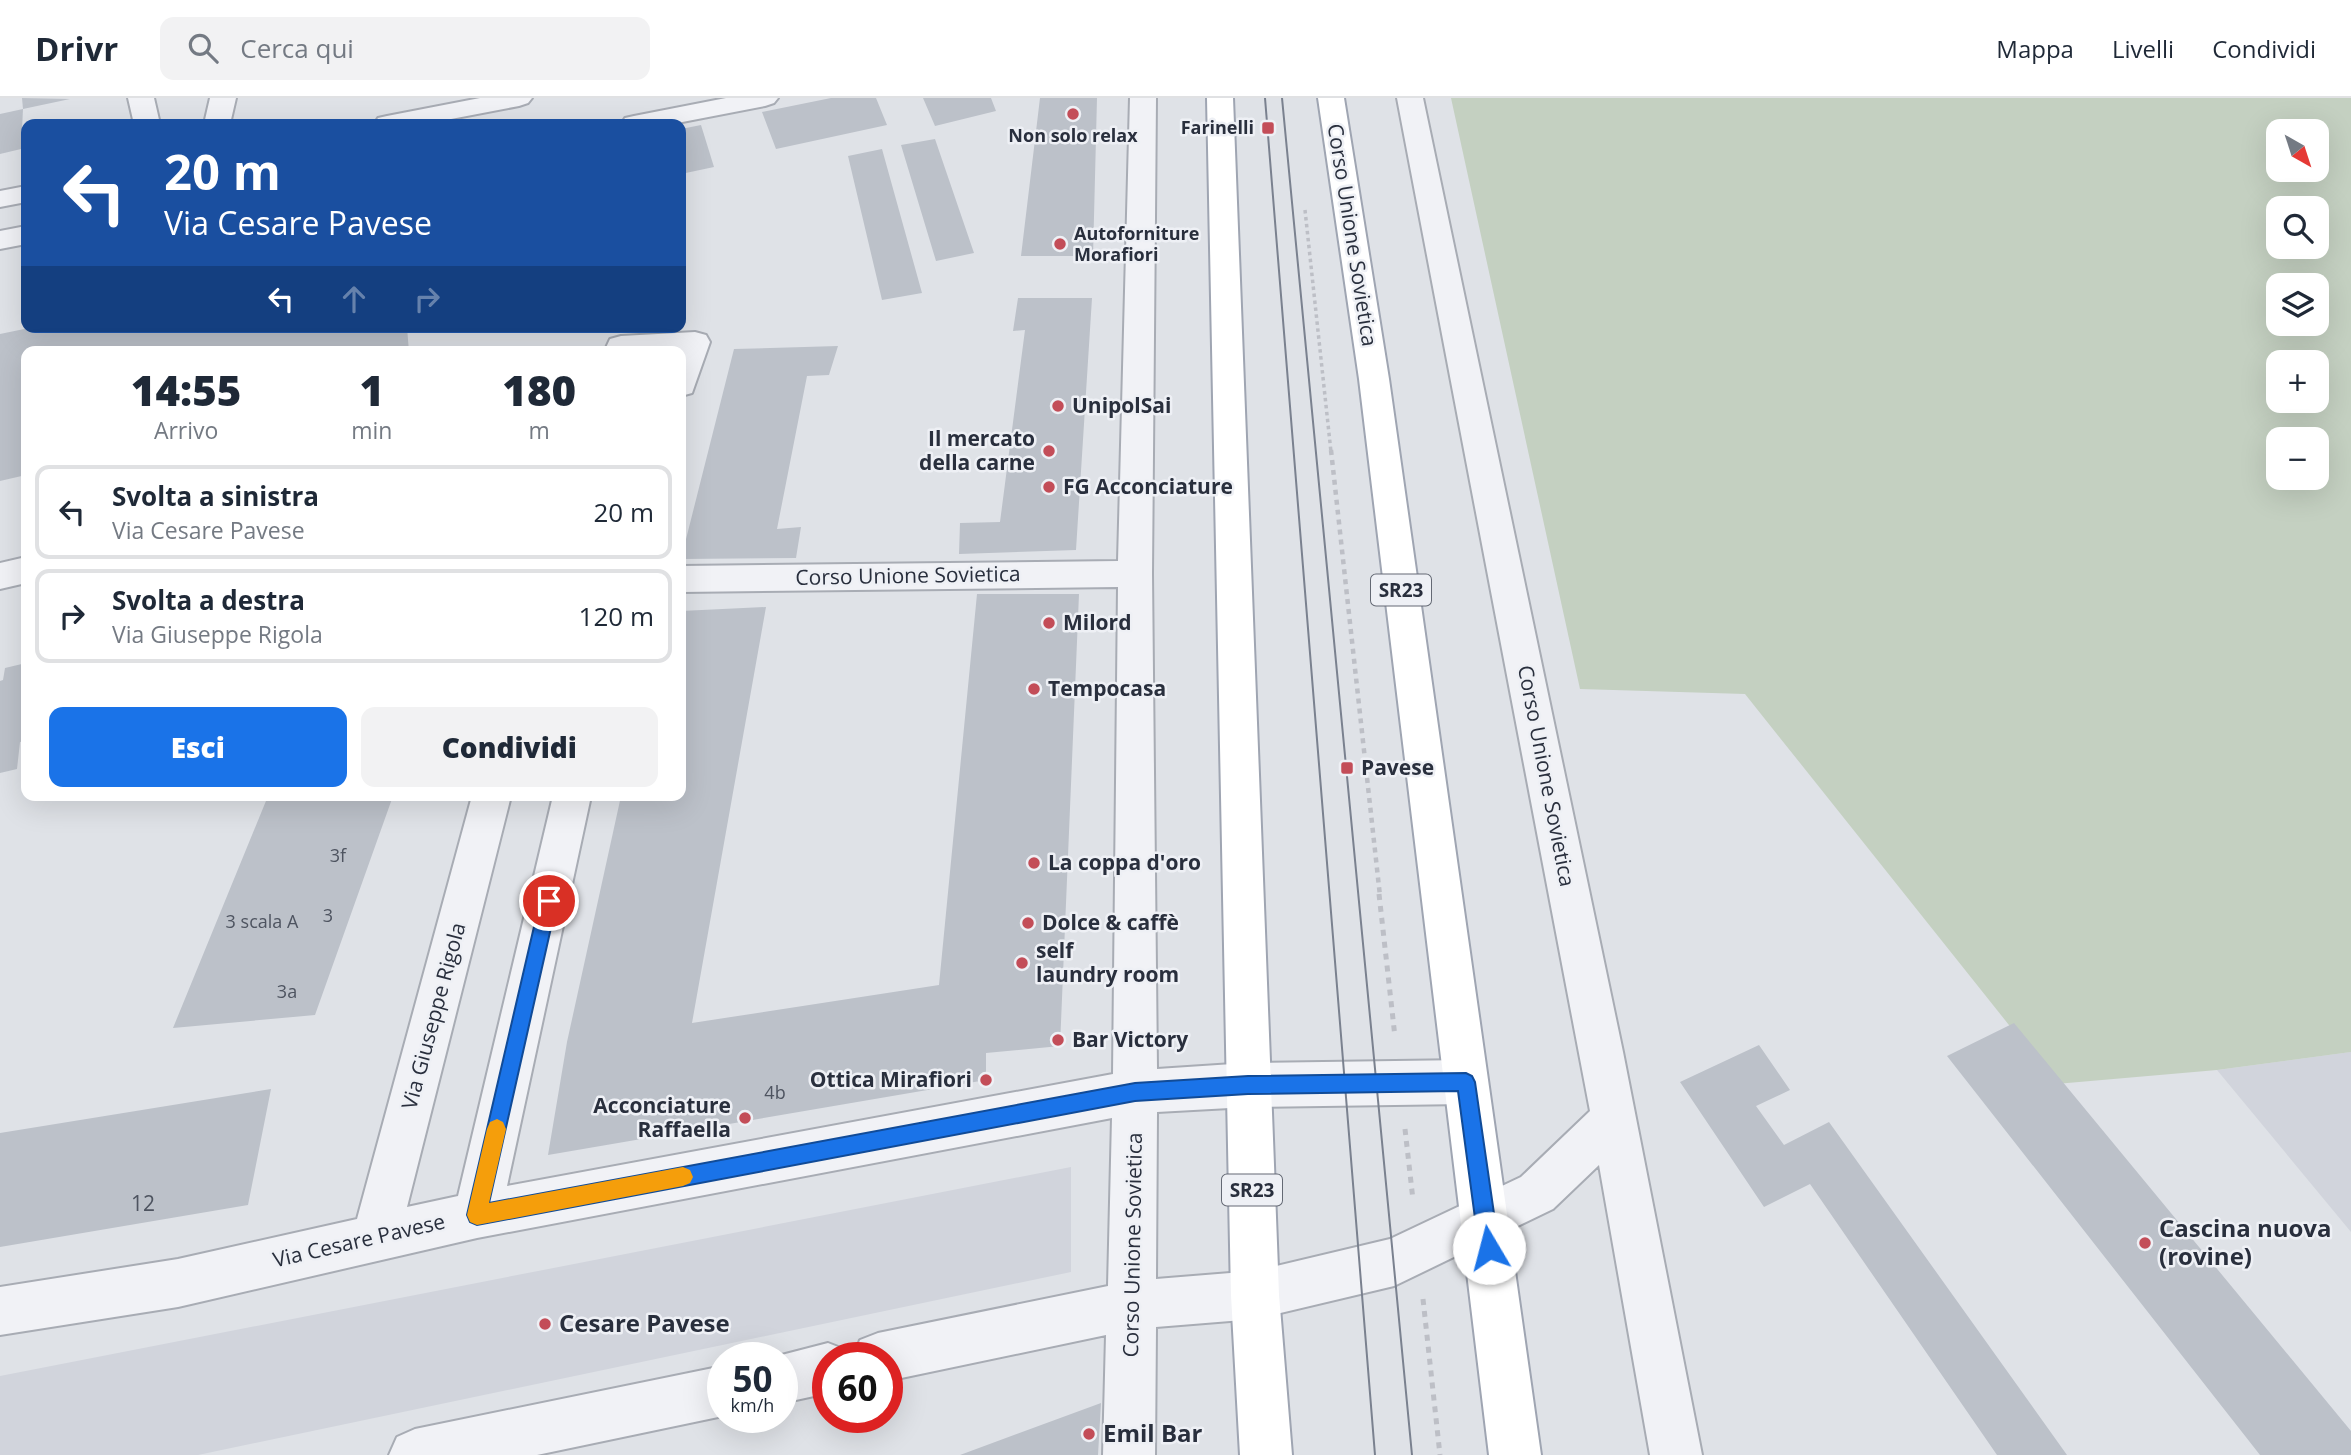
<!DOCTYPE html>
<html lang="it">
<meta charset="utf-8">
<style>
:root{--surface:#fff;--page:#f2f2f3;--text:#1f2937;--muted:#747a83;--line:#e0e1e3;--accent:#1a73e8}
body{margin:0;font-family:"Open Sans",sans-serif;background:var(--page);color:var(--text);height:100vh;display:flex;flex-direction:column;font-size:26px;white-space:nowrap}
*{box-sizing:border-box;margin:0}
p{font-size:23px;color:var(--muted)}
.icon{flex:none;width:38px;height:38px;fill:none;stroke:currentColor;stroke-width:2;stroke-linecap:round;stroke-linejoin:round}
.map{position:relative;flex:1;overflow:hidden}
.side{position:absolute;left:21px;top:248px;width:665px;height:455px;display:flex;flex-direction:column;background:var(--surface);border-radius:14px;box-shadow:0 7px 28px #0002}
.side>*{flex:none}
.banner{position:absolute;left:21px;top:21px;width:665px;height:214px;border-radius:14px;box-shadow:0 7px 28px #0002;background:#1a4fa0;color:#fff;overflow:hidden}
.needle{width:46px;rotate:141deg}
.buttons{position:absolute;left:2266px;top:21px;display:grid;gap:14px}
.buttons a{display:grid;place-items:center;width:63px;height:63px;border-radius:14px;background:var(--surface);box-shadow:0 7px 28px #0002;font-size:35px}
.speed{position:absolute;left:707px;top:1244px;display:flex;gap:14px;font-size:35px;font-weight:700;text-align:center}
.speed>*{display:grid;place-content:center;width:91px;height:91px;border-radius:50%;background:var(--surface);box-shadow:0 7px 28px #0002;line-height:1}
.speed small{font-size:18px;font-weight:400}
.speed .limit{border:10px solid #d22;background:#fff;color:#111}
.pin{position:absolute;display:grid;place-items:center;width:60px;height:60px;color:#fff;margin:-30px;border:4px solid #fff;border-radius:50%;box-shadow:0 2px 7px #0007}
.me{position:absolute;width:77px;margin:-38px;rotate:352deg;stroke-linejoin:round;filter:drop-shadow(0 0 5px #0008)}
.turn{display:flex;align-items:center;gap:24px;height:147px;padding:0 28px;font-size:32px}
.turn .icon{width:91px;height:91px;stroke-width:2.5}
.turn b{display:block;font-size:49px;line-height:60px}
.lanes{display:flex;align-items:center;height:66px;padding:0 28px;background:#0003;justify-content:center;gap:35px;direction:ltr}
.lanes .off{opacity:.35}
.eta{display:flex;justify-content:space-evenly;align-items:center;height:119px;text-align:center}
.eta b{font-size:42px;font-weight:800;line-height:49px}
.cta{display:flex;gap:14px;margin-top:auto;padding:14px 28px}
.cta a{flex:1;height:80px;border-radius:14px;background:var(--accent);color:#fff;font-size:28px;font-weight:800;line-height:80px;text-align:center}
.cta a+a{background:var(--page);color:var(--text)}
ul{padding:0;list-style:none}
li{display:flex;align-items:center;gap:21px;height:94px;margin:0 14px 10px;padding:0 14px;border:4px solid var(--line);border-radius:14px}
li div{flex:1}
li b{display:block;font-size:26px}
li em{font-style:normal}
header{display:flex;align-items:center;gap:42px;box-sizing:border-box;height:98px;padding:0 35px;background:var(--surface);border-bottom:2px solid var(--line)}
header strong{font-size:33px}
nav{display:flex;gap:38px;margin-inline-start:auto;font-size:24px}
.search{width:490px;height:63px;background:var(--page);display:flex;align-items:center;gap:18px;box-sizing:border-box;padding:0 24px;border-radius:14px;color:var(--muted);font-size:26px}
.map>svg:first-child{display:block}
.built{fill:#d1d4dc}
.green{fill:#c4d0c1;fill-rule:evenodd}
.building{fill:#bcc1c9}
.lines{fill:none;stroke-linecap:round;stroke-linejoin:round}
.minor-casing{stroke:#a8acb4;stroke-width:4}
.primary-casing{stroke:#9fa5b2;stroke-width:4}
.path-far2{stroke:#bdbfc6;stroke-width:3.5;stroke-dasharray:3.5 3.5;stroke-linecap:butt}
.path-far1{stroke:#bdbfc6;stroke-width:4.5;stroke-dasharray:5 5;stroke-linecap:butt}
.path{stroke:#bdbfc6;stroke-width:5;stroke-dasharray:6 6;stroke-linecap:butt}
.minor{fill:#f1f2f6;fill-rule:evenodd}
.primary{fill:#fff;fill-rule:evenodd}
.tram{stroke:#7a818f;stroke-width:2}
.route{fill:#1a73e8;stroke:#114b97;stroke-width:2}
.slow{fill:#f59e0b}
.poi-dot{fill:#c34d58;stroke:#eef0f5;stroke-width:2.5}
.labels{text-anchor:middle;stroke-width:5;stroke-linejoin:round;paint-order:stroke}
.far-poi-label{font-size:18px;font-weight:bold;fill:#292f3d;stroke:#eef0f5;text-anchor:end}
.number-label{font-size:18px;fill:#4e5460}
.shield{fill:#eef0f5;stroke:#646974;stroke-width:2}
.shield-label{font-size:19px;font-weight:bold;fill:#292f3d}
.street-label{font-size:21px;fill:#292f3d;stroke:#eef0f5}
.poi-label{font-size:21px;font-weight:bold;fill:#292f3d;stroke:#eef0f5;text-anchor:start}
.near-number-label{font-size:21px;fill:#4e5460}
.near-poi-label{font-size:24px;font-weight:bold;fill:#292f3d;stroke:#eef0f5;text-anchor:start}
</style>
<header>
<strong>Drivr</strong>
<div class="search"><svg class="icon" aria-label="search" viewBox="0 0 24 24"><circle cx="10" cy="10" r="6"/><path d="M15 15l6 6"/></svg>Cerca qui</div>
<nav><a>Mappa</a><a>Livelli</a><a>Condividi</a></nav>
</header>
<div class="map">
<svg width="2351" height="1357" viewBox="0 0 2351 1357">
<rect width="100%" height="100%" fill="#dfe2e7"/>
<!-- built -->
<path class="built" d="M2351 954V1134L2217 972Z
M1071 1069V1174L198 1357H0V1278Z"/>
<!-- green -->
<path class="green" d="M1451 0H2351V954L2217 972 2056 986 1745 596 1580 591ZM2278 33H2317V72H2278ZM2278 110H2317V149H2278ZM2278 187H2317V226H2278ZM2278 264H2317V303H2278ZM2278 341H2317V380H2278Z"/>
<!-- building -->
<path class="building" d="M22 0 70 1 23 11 21 51 0 56V16L23 11Z
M831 0H876L887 27 776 51 762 14Z
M923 0H991L996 13 935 28Z
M1040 0H1097L1093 158H1021Z
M701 27 714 69 681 76V31Z
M935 41 974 155 936 163 901 47Z
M882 51 922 195 882 202 848 58Z
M1018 200H1092L1076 452 959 456 960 425 1000 424 1025 232 1013 233Z
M34 229H407L409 254H26V377L0 383V236Z
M838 248 829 277 807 278 777 431 801 429 796 460 681 461 734 251Z
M977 496H1079L1060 948 986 955V982L548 1057 567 944 621 698H681V513L766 509 692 925 939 887Z
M26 565V643L20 644 17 671 0 675V583L3 582 5 570Z
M268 698H393L315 917 173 930Z
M2014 925 2351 1333V1357H2260L1947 958Z
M1759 947 1790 992 1756 1008 1784 1047 1829 1024 2067 1357H1997L1810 1086 1764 1109 1680 984Z
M271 991 248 1107 0 1149V1035Z
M1101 1305 1098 1357H960Z"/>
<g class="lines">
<defs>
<path id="minor" d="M128 0H154L160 26H134Z
M210 0H236L230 26H204Z
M480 0H532L528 5 519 8 425 26H374L378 20 387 18Z
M726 0H778L774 5 765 8 672 26H621L625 20 634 18Z
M1130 0H1156L1152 476 1157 971 1248 965 1466 962 1482 969 1488 984 1482 999 1466 1006 1248 1009 1157 1014 1156 1181 1255 1173 1390 1141 1521 1079 1590 1013 1397 0H1423L1623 954 1702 1357H1650L1599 1067 1553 1111 1394 1188 1255 1221 1156 1229 1155 1357H1103L1106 1237 887 1283V1260H853L860 1242 878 1235 1108 1188 1112 1020 477 1140 178 1209 0 1237V1189L178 1161 357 1121 472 698H511L407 1109 458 1098 553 698H591L507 1088 1113 976 1118 489 681 494V468L1118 463Z
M26 88V104L0 109V93Z
M26 128V146L0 151V133Z
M695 234 706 237 710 244 692 295 681 298V254H604L610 241 621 238Z
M26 459V485L0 491V465Z
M828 1245 846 1252 849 1260H828V1295L782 1305V1260H770Z
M723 1268V1318L537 1357H389L397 1339 415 1331Z"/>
<path id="primary" d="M1207 0H1233L1279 1197 1292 1357H1240L1231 1197Z
M1318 0H1344L1389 281 1541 1357H1489L1359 281Z"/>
</defs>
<!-- minor casing -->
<use href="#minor" class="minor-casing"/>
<!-- primary casing -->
<use href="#primary" class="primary-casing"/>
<!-- path-far2 -->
<path class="path-far2" d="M1305 112 1331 354"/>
<!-- path-far1 -->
<path class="path-far1" d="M1331 352 1380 798"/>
<!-- path -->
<path class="path" d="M1379 796 1395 939
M1405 1031 1413 1102
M1423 1201 1440 1357"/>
<!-- minor -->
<use href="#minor" class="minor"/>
<!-- primary -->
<use href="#primary" class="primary"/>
<!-- tram -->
<path class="tram" d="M1265 0 1375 1357
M1282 0 1412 1357"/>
</g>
<!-- route -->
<path class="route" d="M549 795 555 798 557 803 489 1105 1135 985 1248 978 1466 975 1472 978 1475 984 1499 1150 1496 1157 1489 1159 1482 1157 1479 1150 1458 993 1248 996 1135 1003 477 1127 470 1124 467 1117 540 803 543 798Z"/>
<!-- slow -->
<path class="slow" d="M497 1021 503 1024 506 1031 489 1105 683 1069 690 1072 693 1079 690 1085 683 1088 477 1127 470 1124 467 1117 487 1031 490 1024Z"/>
<!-- markers -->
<g class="poi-dot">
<circle cx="1073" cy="16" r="7"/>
<rect x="1261" y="23" width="14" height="14" rx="3.5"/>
<circle cx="1060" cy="146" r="7"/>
<circle cx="1058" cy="308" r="7"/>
<circle cx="1049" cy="353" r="7"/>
<circle cx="1049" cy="389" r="7"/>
<circle cx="1049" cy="525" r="7"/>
<circle cx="1034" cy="591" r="7"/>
<rect x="1340" y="663" width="14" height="14" rx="3.5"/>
<circle cx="1034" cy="765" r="7"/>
<circle cx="1028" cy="825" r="7"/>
<circle cx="1022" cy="865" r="7"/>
<circle cx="1058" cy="942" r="7"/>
<circle cx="986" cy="982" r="7"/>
<circle cx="745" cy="1020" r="7"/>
<circle cx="2145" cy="1145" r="7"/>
<circle cx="545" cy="1226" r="7"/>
<circle cx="1089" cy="1336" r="7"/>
</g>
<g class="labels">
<!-- far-poi labels -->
<g class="far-poi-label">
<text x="1254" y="36">Farinelli</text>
<text x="1073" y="44" text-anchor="middle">Non solo relax</text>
<text x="1074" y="142" text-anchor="start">Autoforniture<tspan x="1074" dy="21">Morafiori</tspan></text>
</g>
<!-- number labels -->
<g class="number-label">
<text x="338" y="764">3f</text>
<text x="328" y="824">3</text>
<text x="262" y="830">3 scala A</text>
<text x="287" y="900">3a</text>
<text x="775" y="1001">4b</text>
</g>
<!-- shield labels -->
<g class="shield">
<rect x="1371" y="476.5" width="60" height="31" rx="5"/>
<rect x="1222" y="1076.5" width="60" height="31" rx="5"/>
</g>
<g class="shield-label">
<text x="1401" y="499">SR23</text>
<text x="1252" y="1099">SR23</text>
</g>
<!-- street labels -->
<g class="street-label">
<text transform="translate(1352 137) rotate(81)" y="7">Corso Unione Sovietica</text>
<text transform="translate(908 478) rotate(-1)" y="7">Corso Unione Sovietica</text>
<text transform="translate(1546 678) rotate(79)" y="7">Corso Unione Sovietica</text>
<text transform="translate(434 918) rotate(-75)" y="7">Via Giuseppe Rigola</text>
<text transform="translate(359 1143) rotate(-13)" y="7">Via Cesare Pavese</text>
<text transform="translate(1133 1147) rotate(-89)" y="7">Corso Unione Sovietica</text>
</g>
<!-- poi labels -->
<g class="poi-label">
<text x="1072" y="315">UnipolSai</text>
<text x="1035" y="348" text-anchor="end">Il mercato<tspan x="1035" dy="24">della carne</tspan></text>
<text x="1063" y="396">FG Acconciature</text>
<text x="1063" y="532">Milord</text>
<text x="1048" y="598">Tempocasa</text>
<text x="1361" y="677">Pavese</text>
<text x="1048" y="772">La coppa d'oro</text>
<text x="1042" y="832">Dolce &amp; caffè</text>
<text x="1036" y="860">self<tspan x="1036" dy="24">laundry room</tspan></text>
<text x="1072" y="949">Bar Victory</text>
<text x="972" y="989" text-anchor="end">Ottica Mirafiori</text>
<text x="731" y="1015" text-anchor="end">Acconciature<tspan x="731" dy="24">Raffaella</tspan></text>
</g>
<!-- near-number labels -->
<g class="near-number-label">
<text x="143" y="1113">12</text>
</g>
<!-- near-poi labels -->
<g class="near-poi-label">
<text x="2159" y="1139">Cascina nuova<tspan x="2159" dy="28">(rovine)</tspan></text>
<text x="559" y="1234">Cesare Pavese</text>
<text x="1103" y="1344">Emil Bar</text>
</g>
</g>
</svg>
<div class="buttons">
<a><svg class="needle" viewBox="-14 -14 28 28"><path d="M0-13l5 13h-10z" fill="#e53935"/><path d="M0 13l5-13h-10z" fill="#747a83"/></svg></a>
<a><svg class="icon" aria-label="search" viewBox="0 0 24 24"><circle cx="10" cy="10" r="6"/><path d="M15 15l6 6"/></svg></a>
<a><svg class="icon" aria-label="layers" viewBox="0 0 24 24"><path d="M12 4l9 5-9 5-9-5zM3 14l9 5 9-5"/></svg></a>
<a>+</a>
<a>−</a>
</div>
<div class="speed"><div>50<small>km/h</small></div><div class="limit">60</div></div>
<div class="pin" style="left:549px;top:803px;background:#d93025"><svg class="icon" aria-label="arrive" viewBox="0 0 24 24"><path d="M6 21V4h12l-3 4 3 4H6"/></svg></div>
<svg class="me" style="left:1489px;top:1150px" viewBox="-20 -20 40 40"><circle r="19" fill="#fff"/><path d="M0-13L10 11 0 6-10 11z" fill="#1a73e8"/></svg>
<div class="banner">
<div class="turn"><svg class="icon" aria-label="left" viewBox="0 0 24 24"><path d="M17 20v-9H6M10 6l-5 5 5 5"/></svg><div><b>20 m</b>Via Cesare Pavese</div></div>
<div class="lanes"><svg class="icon" aria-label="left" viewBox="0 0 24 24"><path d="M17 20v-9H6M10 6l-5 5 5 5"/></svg><svg class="icon off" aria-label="ahead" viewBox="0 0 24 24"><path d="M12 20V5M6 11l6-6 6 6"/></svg><svg class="icon off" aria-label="right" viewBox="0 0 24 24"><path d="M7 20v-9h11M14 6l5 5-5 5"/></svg></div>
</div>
<section class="side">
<div class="eta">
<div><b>14:55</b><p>Arrivo</p></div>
<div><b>1</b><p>min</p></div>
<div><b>180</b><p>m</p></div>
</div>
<ul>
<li><svg class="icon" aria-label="left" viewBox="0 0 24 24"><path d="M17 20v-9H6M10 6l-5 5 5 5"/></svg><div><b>Svolta a sinistra</b><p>Via Cesare Pavese</p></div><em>20 m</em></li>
<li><svg class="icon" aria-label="right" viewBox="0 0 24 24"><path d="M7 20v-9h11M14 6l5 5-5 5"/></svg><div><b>Svolta a destra</b><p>Via Giuseppe Rigola</p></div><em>120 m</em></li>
</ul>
<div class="cta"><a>Esci</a><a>Condividi</a></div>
</section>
</div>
